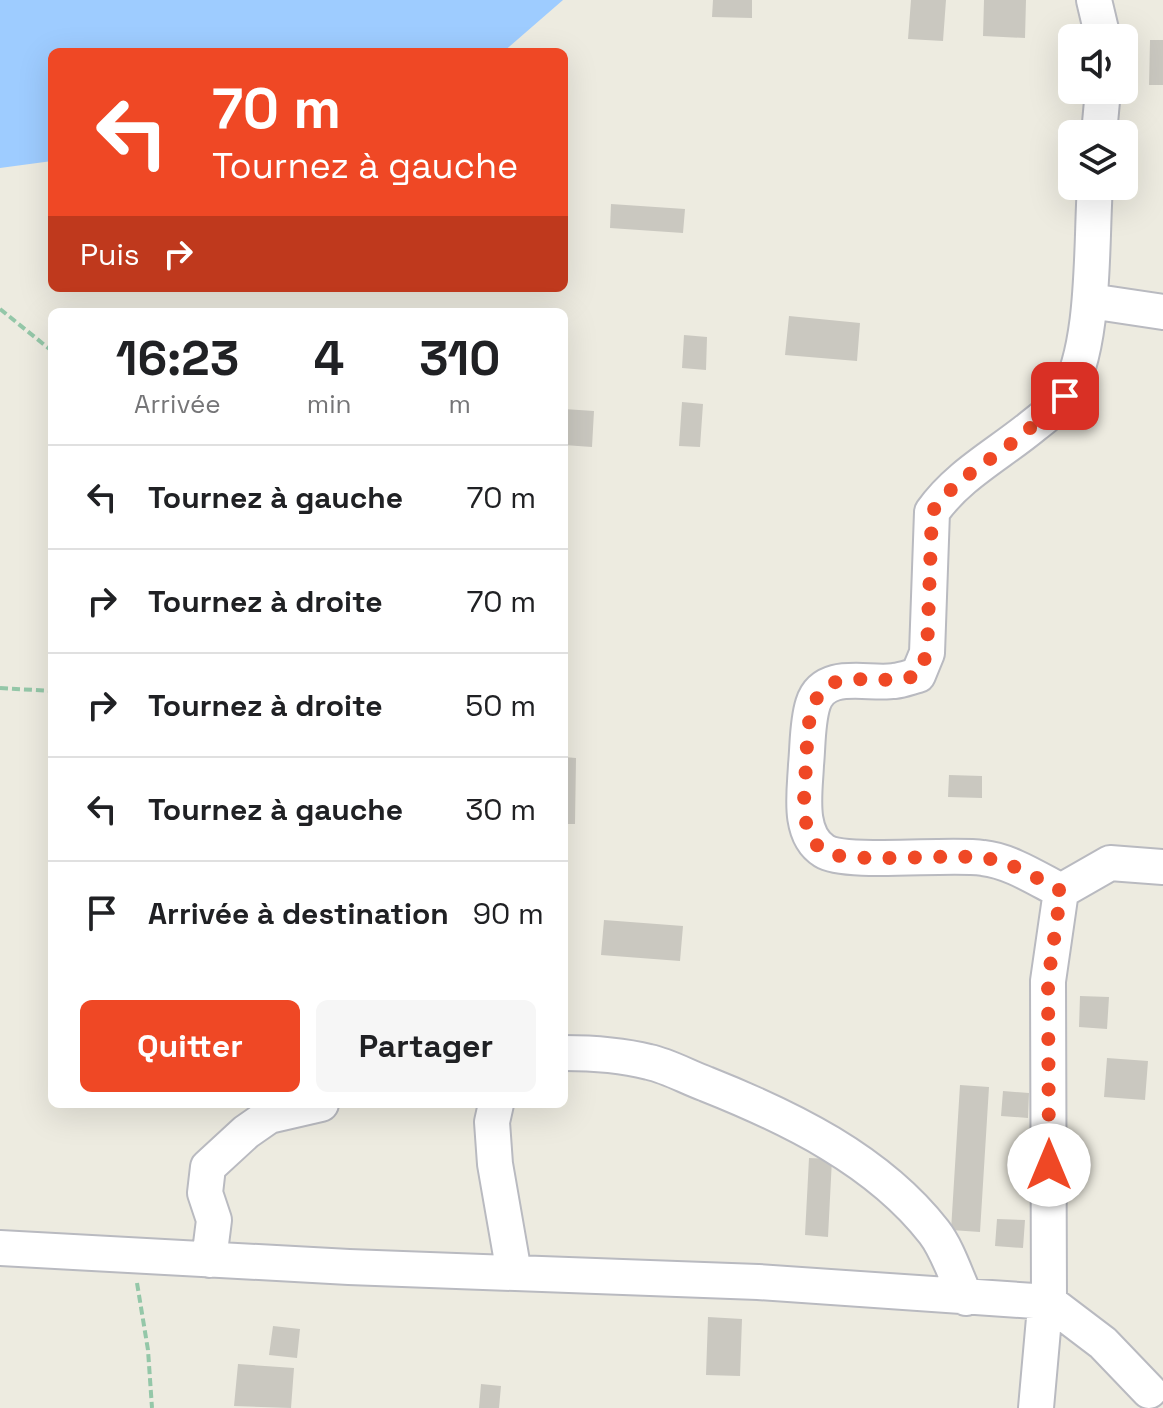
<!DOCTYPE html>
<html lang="fr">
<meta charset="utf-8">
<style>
:root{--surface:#fff;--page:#f6f6f6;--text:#202124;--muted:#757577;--line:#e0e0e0;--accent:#ef4825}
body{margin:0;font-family:"Space Grotesk",sans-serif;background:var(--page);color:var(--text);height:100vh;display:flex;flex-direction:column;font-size:30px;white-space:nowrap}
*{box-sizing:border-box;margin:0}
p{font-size:26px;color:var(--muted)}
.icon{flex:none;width:44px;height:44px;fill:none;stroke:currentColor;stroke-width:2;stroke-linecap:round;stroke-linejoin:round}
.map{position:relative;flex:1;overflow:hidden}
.sheet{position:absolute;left:48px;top:308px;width:520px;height:800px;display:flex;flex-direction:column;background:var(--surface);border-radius:12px;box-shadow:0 8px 32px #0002}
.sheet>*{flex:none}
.banner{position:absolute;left:48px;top:48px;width:520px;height:244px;border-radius:12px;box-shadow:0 8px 32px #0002;background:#ef4825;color:#fff;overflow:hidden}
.fabs{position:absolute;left:1058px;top:24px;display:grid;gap:16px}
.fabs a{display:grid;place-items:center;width:80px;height:80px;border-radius:12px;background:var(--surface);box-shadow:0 8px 32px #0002;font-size:40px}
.pin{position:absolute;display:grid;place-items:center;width:68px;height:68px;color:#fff;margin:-34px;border-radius:16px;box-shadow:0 4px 12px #0006}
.me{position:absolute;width:88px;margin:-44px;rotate:0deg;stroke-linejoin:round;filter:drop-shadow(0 0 6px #0008)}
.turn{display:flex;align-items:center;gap:28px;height:168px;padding:0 32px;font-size:36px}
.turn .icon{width:104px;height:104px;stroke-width:2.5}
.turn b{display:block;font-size:56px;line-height:68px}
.then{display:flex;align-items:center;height:76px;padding:0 32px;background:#0003;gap:16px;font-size:30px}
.eta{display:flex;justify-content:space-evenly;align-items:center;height:136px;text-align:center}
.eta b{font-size:48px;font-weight:700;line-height:56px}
.primary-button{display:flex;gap:16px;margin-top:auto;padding:16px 32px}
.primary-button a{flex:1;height:92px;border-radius:12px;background:var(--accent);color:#fff;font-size:32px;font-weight:700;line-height:92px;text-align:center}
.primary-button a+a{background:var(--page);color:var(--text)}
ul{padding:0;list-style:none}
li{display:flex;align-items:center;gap:24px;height:104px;padding:0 32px;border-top:2px solid var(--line)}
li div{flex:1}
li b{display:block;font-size:30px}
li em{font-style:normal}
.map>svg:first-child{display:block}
.water{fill:#9eccff}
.building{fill:#cac8c0}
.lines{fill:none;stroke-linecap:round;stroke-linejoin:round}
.minor-casing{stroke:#b9bac0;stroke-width:38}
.path{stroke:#94c7a8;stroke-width:4;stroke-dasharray:8 4;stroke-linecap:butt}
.minor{stroke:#fff;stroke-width:34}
.route{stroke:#ef4825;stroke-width:14;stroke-dasharray:0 25.2}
</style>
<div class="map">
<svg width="1163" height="1408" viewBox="0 0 1163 1408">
<rect width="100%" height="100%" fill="#edebe0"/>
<!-- water -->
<path class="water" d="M0 0H563L503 52H52V161L0 168Z"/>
<!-- building -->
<path class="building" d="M713 0H752V18L712 17Z
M911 0H946L943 41 908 39Z
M984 0H1026L1025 38 983 36Z
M1150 40H1163V85H1149Z
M611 204 685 209 683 233 610 228Z
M789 316 860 323 857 361 785 355Z
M684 335 707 337 706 370 682 368Z
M682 402 703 404 700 447 679 446Z
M564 409 594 411 592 447 564 445Z
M564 757 576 758 575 824H564Z
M949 775 982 776V798L948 797Z
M604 920 683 926 680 961 601 955Z
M1080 996 1109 997 1107 1029 1079 1027Z
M1107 1058 1148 1061 1145 1100 1104 1097Z
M960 1085 989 1087 980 1232 951 1230Z
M1003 1091 1029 1093 1028 1118 1001 1116Z
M809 1158 832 1159 828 1237 805 1235Z
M997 1219 1025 1220 1023 1248 995 1246Z
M708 1317 742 1319 740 1376 706 1375Z
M273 1326 300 1329 297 1358 269 1355Z
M238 1364 294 1368 291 1408 234 1406Z
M481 1384 501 1386 499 1408H479Z"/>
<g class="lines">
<defs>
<path id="minor" d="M1094 0 1103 38
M1099 134 1103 90
M1090 301 1163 312
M1061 891C1036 878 1010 861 983 858 948 853 846 865 824 851 797 834 805 791 806 765 808 745 807 723 813 704 824 669 868 685 894 681 903 680 910 677 918 675L927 653 932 512C958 475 999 454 1034 425 1044 417 1058 407 1065 396 1096 350 1091 241 1095 186
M1061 891 1110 863 1163 867
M564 1053C593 1053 621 1055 649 1062 668 1066 687 1077 706 1084 789 1117 878 1160 934 1232 948 1250 956 1277 966 1298
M496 1104 492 1122 495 1164 514 1273
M0 1248 349 1267 758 1282 1049 1302 1103 1343 1149 1391
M209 1260 214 1220 205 1193 208 1167 246 1132 269 1116 321 1104
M1036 1408 1045 1307 1049 1302 1048 981 1061 891"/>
</defs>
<!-- minor casing -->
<use href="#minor" class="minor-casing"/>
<!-- path -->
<path class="path" d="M0 309 52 351
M0 688 52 691
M137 1283 148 1350 152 1408"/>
<!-- minor -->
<use href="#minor" class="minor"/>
</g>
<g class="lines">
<!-- route -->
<path class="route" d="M1049 1165 1048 981 1061 891C1036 878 1011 861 983 858 948 853 846 865 824 851 797 834 805 791 806 765 808 734 805 684 845 680 871 677 893 684 918 675L927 653 932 512C953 482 980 467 1008 446 1028 431 1046 414 1065 396"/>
</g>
</svg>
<div class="fabs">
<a><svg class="icon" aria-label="sound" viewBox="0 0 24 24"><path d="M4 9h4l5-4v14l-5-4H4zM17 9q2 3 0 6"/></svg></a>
<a><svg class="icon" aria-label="layers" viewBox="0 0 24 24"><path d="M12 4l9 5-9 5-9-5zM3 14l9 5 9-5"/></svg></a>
</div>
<div class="pin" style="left:1065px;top:396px;background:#d93025"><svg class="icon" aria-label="arrive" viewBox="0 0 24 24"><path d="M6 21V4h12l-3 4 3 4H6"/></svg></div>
<svg class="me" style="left:1049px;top:1165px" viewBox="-20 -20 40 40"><circle r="19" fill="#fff"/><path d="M0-13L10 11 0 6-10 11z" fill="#ef4825"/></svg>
<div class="banner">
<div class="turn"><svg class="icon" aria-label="left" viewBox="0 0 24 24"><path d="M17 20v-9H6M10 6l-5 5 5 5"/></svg><div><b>70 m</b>Tournez à gauche</div></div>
<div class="then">Puis<svg class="icon" aria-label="right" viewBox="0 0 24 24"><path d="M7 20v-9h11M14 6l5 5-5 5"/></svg></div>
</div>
<section class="sheet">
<div class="eta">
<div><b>16:23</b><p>Arrivée</p></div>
<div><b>4</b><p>min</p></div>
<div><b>310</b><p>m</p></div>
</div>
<ul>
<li><svg class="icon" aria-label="left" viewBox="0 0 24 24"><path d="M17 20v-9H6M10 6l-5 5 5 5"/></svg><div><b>Tournez à gauche</b></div><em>70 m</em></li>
<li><svg class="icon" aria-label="right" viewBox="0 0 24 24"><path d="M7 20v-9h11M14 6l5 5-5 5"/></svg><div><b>Tournez à droite</b></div><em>70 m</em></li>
<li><svg class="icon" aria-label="right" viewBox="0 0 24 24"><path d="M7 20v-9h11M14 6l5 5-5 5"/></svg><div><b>Tournez à droite</b></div><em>50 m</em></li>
<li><svg class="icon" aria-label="left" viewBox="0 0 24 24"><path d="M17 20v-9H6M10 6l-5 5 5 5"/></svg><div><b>Tournez à gauche</b></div><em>30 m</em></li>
<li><svg class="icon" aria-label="arrive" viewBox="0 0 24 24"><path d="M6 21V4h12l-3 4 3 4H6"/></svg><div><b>Arrivée à destination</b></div><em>90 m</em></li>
</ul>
<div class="primary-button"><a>Quitter</a><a>Partager</a></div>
</section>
</div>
